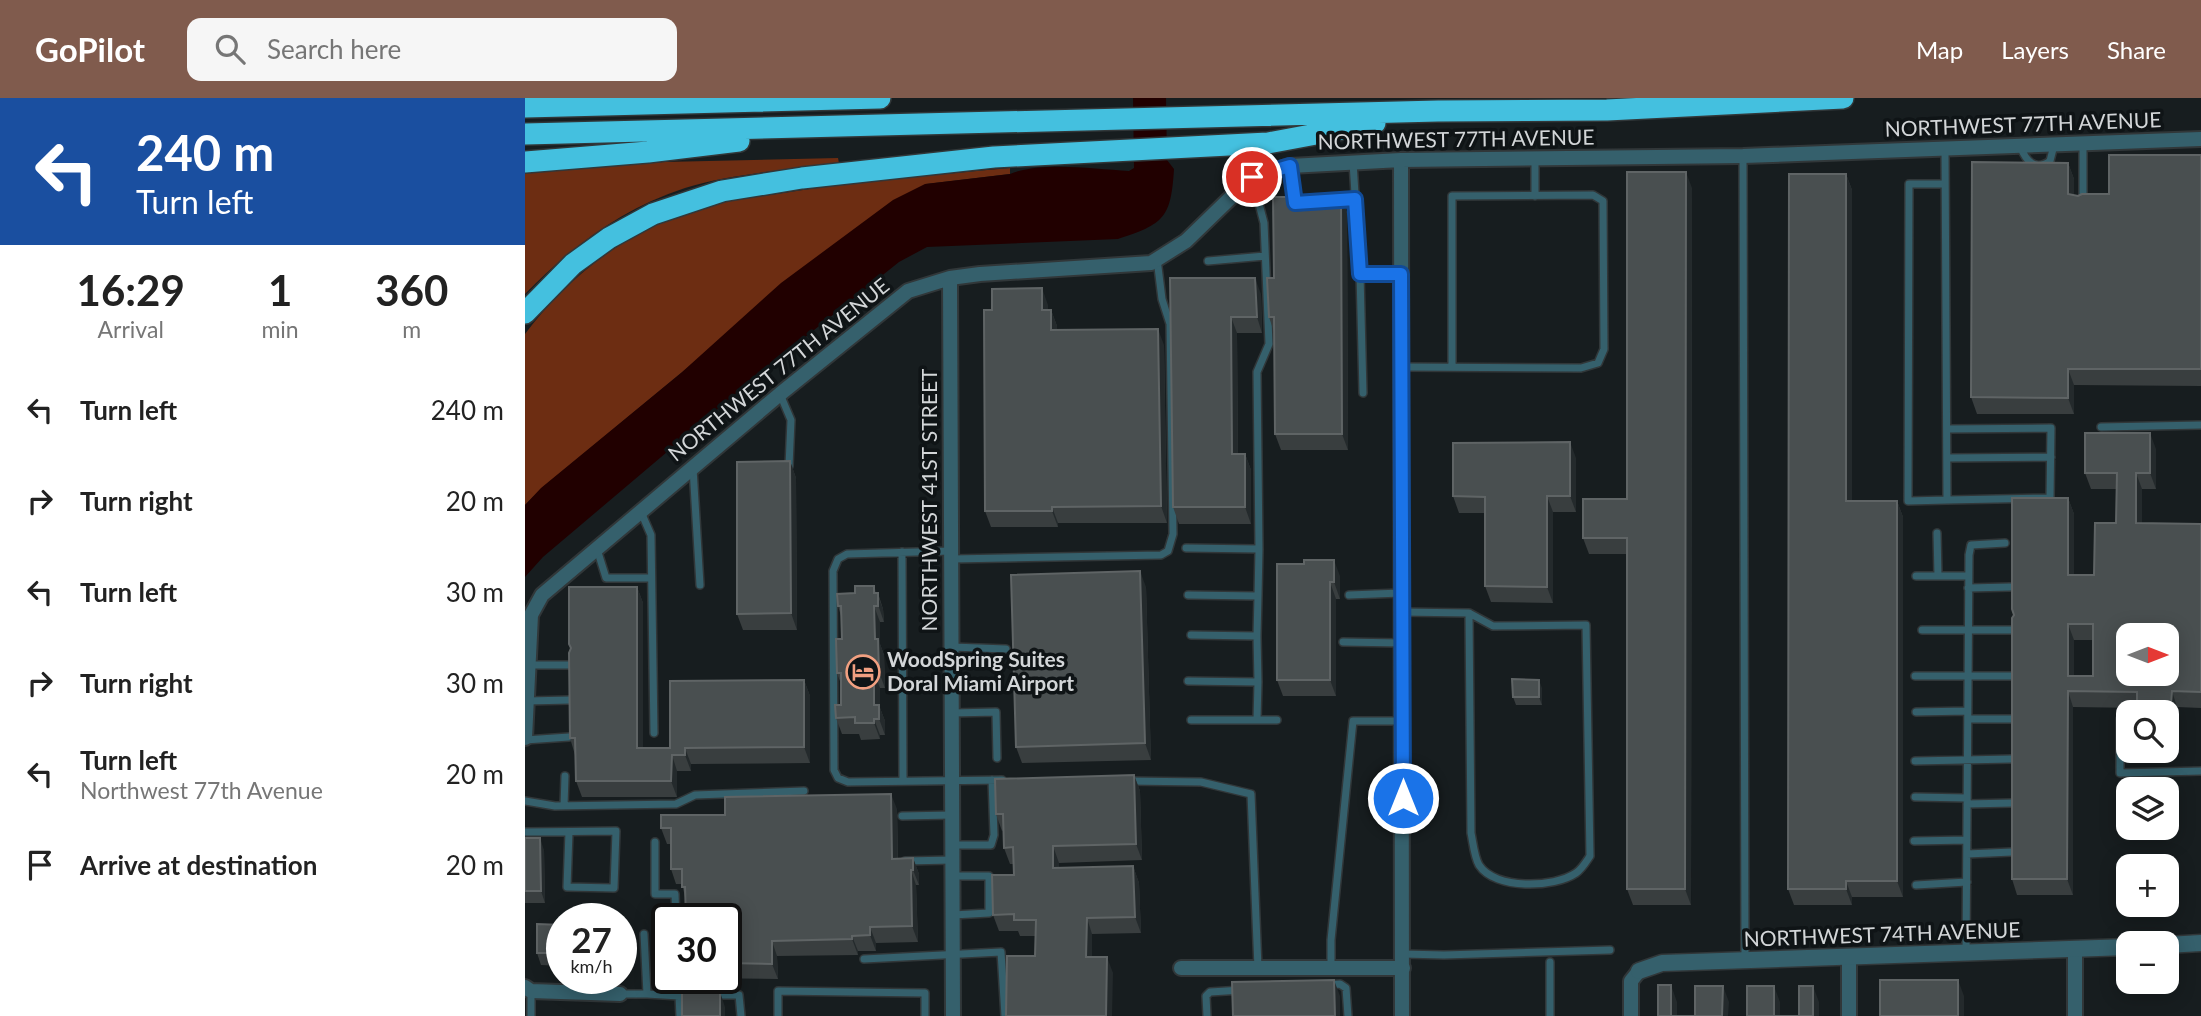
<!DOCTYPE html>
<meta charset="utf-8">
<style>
:root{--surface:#fff;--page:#f6f6f6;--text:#222;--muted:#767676;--accent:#805b4d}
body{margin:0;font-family:Lato,sans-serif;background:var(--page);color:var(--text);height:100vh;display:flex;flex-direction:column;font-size:26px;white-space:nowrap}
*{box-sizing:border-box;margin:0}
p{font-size:23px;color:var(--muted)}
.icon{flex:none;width:38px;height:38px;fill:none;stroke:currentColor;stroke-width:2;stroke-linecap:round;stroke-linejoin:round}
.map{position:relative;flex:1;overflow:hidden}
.details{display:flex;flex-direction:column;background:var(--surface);width:525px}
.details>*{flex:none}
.top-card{background:#1a4fa0;color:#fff;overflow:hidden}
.needle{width:46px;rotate:90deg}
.tools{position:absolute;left:1591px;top:525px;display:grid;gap:14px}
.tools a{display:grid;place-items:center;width:63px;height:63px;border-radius:14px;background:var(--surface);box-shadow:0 4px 18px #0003;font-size:35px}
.speed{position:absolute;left:21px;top:805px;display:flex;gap:14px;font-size:35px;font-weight:700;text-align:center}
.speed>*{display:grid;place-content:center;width:91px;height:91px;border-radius:50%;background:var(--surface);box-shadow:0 4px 18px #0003;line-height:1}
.speed small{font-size:18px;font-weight:400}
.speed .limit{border:4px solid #111;border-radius:10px;background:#fff;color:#111}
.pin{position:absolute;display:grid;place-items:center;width:60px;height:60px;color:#fff;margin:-30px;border:4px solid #fff;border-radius:50%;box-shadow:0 2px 7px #0007}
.me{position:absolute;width:77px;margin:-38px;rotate:0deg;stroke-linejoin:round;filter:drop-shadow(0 0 5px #0008)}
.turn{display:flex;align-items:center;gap:24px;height:147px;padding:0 21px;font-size:32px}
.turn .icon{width:91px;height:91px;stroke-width:2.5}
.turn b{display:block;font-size:49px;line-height:60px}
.eta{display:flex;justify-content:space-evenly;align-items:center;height:119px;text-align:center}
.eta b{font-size:42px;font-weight:700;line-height:49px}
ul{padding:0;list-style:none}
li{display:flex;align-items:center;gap:21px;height:91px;padding:0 21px}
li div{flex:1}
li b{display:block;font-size:26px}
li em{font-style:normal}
header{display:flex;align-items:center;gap:42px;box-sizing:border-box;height:98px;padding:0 35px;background:var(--accent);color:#fff}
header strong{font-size:33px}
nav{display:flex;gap:38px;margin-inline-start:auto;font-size:24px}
.search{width:490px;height:63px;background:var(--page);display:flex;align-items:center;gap:18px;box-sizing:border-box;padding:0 24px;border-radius:14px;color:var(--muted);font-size:26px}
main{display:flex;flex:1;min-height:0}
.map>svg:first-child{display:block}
.green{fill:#6d2d12}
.water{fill:#210000}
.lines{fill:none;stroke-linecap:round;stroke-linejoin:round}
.service-casing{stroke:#313739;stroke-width:10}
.minor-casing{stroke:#313739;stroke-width:18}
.tertiary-casing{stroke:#313739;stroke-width:19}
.motorway-casing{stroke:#313739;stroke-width:24}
.service{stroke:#35606c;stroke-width:7}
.minor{stroke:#35606c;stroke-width:14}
.tertiary{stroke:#35606c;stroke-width:16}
.motorway{stroke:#44c0df;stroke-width:21}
.wall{fill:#393e3f;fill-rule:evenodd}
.shaded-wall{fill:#242a2c}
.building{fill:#494f50;stroke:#5f6465;stroke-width:2;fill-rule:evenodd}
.route-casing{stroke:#114b97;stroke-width:18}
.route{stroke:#1a73e8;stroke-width:12}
.labels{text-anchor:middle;stroke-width:7;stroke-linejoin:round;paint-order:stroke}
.street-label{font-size:21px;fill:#d3d6d8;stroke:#0f1416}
.poi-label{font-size:21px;font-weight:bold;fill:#d3d6d8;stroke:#0f1416;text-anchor:start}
</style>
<header>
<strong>GoPilot</strong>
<div class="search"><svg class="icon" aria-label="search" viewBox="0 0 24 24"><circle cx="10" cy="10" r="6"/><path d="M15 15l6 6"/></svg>Search here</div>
<nav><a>Map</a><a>Layers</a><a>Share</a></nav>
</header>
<main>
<section class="details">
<div class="top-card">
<div class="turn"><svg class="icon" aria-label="left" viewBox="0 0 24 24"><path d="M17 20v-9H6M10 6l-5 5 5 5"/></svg><div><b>240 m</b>Turn left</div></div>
</div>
<div class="eta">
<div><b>16:29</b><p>Arrival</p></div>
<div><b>1</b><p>min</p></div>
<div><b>360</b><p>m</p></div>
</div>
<ul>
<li><svg class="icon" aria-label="left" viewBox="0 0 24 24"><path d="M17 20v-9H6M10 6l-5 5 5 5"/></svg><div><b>Turn left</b></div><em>240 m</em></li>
<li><svg class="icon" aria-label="right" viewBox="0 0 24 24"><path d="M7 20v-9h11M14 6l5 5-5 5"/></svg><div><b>Turn right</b></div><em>20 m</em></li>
<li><svg class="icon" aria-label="left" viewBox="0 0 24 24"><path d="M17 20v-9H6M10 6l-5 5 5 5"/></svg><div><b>Turn left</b></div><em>30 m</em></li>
<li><svg class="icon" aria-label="right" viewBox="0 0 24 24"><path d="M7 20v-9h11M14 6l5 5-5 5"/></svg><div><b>Turn right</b></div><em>30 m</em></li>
<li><svg class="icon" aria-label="left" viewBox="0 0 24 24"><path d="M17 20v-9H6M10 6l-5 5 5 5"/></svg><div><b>Turn left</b><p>Northwest 77th Avenue</p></div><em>20 m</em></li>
<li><svg class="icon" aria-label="arrive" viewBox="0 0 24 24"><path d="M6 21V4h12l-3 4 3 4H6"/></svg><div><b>Arrive at destination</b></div><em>20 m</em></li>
</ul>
</section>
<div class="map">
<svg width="1676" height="918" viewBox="0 0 1676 918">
<rect width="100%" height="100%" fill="#171d1f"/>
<!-- green -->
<path class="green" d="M313 60 314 65C263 72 209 75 160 90 96 111 46 149 0 196V74L139 64Z
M485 70V76L401 86 156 275 17 390 0 407V236C40 182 95 139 158 115 190 103 225 100 258 95 333 83 409 77 485 70Z"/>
<!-- water -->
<path class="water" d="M608 0H641L642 62 649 71C646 120 639 126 593 141L402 149 374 164 233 277 18 459 0 479V407L16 390 156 275 256 185 368 102 400 86 485 76C517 63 569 71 604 73L609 70Z"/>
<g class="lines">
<defs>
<path id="service" d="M1495 48C1501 63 1510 74 1525 63L1529 47
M1420 51 1422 402 1383 403 1384 86H1420
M1218 59 1220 862
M1010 61V98
M828 64 835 176
M765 68 770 105
M1558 104V45
M683 163 740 158
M877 269 1056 270 1073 265 1079 251 1078 103 1068 97 927 98V269
M838 295 835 176H876
M255 296 266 322 264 368
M1576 329 1676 327
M1422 331 1526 330 1525 400 1422 402
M1422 360 1526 359
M168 370 175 487
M116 414 126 437 129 635
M1412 435 1413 478
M661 450 734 451 732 274 744 246 739 125 727 79
M72 451 81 480H126
M426 453 322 456 313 461 308 473 309 672 313 680 323 684 477 682
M377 454 378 683
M427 461 636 457 643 453 648 436 645 226 637 201 632 161
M1391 478H1443
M1443 490 1485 489
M663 497 733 498 734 451
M824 497 876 495
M877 514 944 515 968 528 1061 527 1065 758C1061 764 1057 771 1051 775 1029 790 970 792 954 767 949 758 948 744 946 735L944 515
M1397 532H1489
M666 537 732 538 733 498
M818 544 876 545
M427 549 481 551
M4 567H46
M1390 578H1486
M663 583 733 584 732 538
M2 603 45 602
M1391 614 1442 613
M427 615 471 614 472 660
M1443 621H1488
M1595 621V675L1676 673
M666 622H732L733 584
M732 622H752
M0 642 44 639
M1390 663 1486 661
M604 683 676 684 726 696 733 870
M1390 699 1442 700
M0 703 30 708 151 706 170 697 279 693
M1442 706 1487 705
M39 708 40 678
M377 718 427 717
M0 734 91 733 89 790 42 789 44 734
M1389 743 1442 742
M130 744V796H150L151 821
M427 747H466L469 737 467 682
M1442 756 1487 754
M380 763 427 762
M428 778H464V815L428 817
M1391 787 1442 784
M1441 854 1444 457 1446 447 1480 445
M878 856 919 857 1085 852
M339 861 476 854 480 918
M1025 864V918
M806 869V842L828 623H877
M153 880 154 898H165
M802 887 815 886 821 890 823 918
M6 893V918
M95 896H122L119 836
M122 896 154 898 155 918
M188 897H214L216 918
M253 918V893L400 895V918
M682 918 681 898 685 894 717 892"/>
<path id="minor" d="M876 62 877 918
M425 180 428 918
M0 640 6 517 17 497 255 296 383 193 425 180 455 176 626 165 661 143 727 79 765 68 876 62 1218 58 1676 41
M1324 858V918
M656 870H878
M0 889 6 893 95 896
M1106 918V883L1114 873
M1550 918V852"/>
<path id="tertiary" d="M1642 847 1676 845
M1114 873 1137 865 1603 849"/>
<path id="motorway" d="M0 9 355 0
M0 36 913 13 1082 12 1318 0
M0 64 123 54 214 43
M0 215 48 166 84 140 128 116 197 93 277 80 469 59 743 45 850 25"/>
</defs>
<!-- service casing -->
<use href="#service" class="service-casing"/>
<!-- minor casing -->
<use href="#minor" class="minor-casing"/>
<!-- tertiary casing -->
<use href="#tertiary" class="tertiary-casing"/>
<!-- motorway casing -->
<use href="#motorway" class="motorway-casing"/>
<!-- service -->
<use href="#service" class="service"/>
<!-- minor -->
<use href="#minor" class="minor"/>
<!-- tertiary -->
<use href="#tertiary" class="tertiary"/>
<!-- motorway -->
<use href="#motorway" class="motorway"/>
</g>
<!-- wall -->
<path class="wall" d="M1676 57V288L1549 287V316H1452L1446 299 1543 65 1549 81V97L1553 98 1584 96Z
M1321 76 1327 92V403H1372L1378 419V799H1327V807H1269L1263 791Z
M1167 90 1166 807H1108L1102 791V456H1064L1058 440 1102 401Z
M816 99 822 115 823 352H756L750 336 749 234 744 219 749 180Z
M645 180 736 196 737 235H712L713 356H720L726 372V426H654L648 409Z
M523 207V212H526L532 228V232L639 247 642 425H533V429H466L460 413 467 212Z
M1631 351V391H1617V425L1676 426V610L1652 609V622H1642V614H1616L1614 610 1548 609V797H1492L1487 781 1543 400 1549 416V477H1569L1591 425 1592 391H1566L1560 375ZM1549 542H1568V578H1549Z
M1051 360V414H1028V505L966 504 960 488V415H934L928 398Z
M265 363 271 380 272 532H218L212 516Z
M752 466 815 478V501H811V598H758L752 582Z
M112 489 118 505V650H145L279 582 285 598V665L166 666V673H152V699H57L51 683 50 657 45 640 46 551 44 546Z
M621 489 626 662 497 665 491 649Z
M353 495 358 511 359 524H355V546L359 557 360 590H355V610L360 623V637H355V641L336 642 334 636H317L311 620 316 607V586L312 575 317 541 316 518 313 508Z
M1017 590V607H991L988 599Z
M609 677 615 693 617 762 534 765V770L608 768 614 785 616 835 567 836V859L588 875 510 858 511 838H495L493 833H474L468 817 489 777 488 766H485L479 750V732L477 733 471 716Z
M372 711 373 761 388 760 394 776V787H391L393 844 351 845V853H333V857L252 858 253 881 167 880H201V821L160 799 157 786H151L146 771V746H142L136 730 200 717Z
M0 740 19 752 20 805H0Z
M37 827V868L16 867 12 855Z"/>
<!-- shaded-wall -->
<path class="shaded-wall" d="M1543 65 1549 81V112L1543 96Z
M1161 74 1167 90 1166 807 1160 791Z
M1321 76 1327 92V419L1321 403Z
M816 99 822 115 823 352 817 336Z
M730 180 736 196 737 235 732 219Z
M517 190 523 207V228L517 212Z
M526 212 532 228V248L526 232Z
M706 219 712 235 713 372 707 356Z
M633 231 639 247 642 425 636 408Z
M1543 271 1549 287V316L1543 300Z
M1625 335 1631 351V391L1625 375Z
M1045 344 1051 360V414L1045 398Z
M720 356 726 372V426L720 409Z
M265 363 271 380 272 532 266 515Z
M1611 375 1617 391V441L1611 425Z
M1022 398 1028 414V505L1022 489Z
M1543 400 1549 416V493L1543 477Z
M1372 403 1378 419V799L1372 783Z
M527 409 533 425V429L527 413Z
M809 462 815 478V501L809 484Z
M615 473 621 489 626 662 620 645Z
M805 484 811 501V598L805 582Z
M349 488 358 511 359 524 349 495Z
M112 489 118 505V667L112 650Z
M349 508 355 524V546L359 557 360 590 354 574 350 541Z
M1543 526 1549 542V594L1543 578Z
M349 574 355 590V610L360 623V637L349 607Z
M279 582 285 598V665L279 649Z
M1014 582 1017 590V607L1014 599Z
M1543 593 1548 609V797L1542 781Z
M1647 593 1652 609V622L1646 606Z
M349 621 355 637V641L349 625Z
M160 650 166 666V673L160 657Z
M147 657 152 673V699L146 683Z
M609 677 615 693 617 762 611 746Z
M366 696 372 711 373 777 367 761Z
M15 740 19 752 20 805 16 793Z
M528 748 534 765V787L528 770Z
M388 760 394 776V787L388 772Z
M608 768 614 785 616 835 610 819Z
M386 772 391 787 393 844 387 828Z
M1321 783 1327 799V807L1321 791Z
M562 820 567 836V875L561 859Z
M345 829 351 845V853L345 837Z
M327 838 333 853V857L327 841Z
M247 843 252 858 253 881 247 866Z
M582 859 588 875 587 918H581Z
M809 882 815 898V918H810Z
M1433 882 1439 898V918H1433Z
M1146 887 1152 904V918H1146Z
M1198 888 1204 904 1203 918H1197Z
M1249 888 1255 904V918H1249Z
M1288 888 1294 904V918H1288Z
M195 894 200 909V918H195Z"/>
<!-- building -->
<path class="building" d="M1584 57H1676V271H1543V300L1446 299 1447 64 1543 65V96L1553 98 1557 96H1584Z
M1102 74H1161L1160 791H1102V440H1058V401H1102Z
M1264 76H1321V403H1372V783H1321V791H1263Z
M748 99H816L817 336H750L749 219H744L742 180H749Z
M645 180H730L732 219H706L707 356H720V409H648Z
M517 190V212H526V232L633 231 636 408 527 409V413H460L459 212H467V191Z
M1560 335H1625V375H1611V425L1676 426V594L1647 593 1646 606H1612V594L1543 593 1542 781H1487V520L1489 517 1487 511V400H1543V477H1569L1570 425H1591L1592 375H1560ZM1543 526H1568V578H1543ZM1603 537H1642V576H1603Z
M1045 344V398H1022V489L960 488V399L928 398V345Z
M265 363 266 515 212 516V364Z
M779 462H809V484H805V582H752V466H779Z
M615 473 620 645 491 649 486 477Z
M330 488H349V495H353V508H349L350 541H353L354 574H349V607H354V621H349V625H330V619L311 620 310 607H316V575H312L311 541H317L316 508H313L312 496 330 495Z
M44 489H112V650H145V583L279 582V649L160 650V657H147L146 683H51L50 640H45L44 555 46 550 44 546Z
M987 581 1014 582V599H988Z
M609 677 611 746 528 748V770L608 768 610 819 562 820 561 859H582L581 918H481L482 858H510L511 822H489V816L468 817 467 777H489L488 749 479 750 478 716H471L470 681Z
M366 696 367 761 388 760V772H386L387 828 345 829V837L327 838V841L247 843V866L201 865V821H161L160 789H157V771H146V730H136V717H200V699Z
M0 740H15L16 793H0Z
M12 826 37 827V855H12Z
M809 882 810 918H708L707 884Z
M1355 882H1433V918H1355Z
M1133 887H1146V918H1170V888H1198L1197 918H1133Z
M1222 888H1249V918H1274H1222Z
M1274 888H1288V918H1274Z
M157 894H195V918H157Z"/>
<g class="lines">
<defs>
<path id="route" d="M727 79 765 68 770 105 830 101 835 176H876L878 700"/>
</defs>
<!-- route casing -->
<use href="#route" class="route-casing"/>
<!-- route -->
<use href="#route" class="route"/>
</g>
<!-- icons -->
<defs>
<symbol id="hotel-ring" viewBox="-11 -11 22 22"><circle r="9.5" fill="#0f1416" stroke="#f2a081" stroke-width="1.5"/><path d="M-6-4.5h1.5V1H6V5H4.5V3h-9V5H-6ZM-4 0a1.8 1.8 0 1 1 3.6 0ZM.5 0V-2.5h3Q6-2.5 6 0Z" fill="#f2a081"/></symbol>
</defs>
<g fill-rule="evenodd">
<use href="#hotel-ring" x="319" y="555" width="38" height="38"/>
</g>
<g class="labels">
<!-- street labels -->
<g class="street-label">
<text transform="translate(1498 27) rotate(-2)" y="7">NORTHWEST 77TH AVENUE</text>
<text transform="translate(931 42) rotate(-1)" y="7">NORTHWEST 77TH AVENUE</text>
<text transform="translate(254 272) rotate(-39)" y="7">NORTHWEST 77TH AVENUE</text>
<text transform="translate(405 402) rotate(-90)" y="7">NORTHWEST 41ST STREET</text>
<text transform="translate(1357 837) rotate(-2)" y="7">NORTHWEST 74TH AVENUE</text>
</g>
<!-- poi labels -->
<g class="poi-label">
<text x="362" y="569">WoodSpring Suites<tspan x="362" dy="24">Doral Miami Airport</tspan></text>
</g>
</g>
</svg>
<div class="tools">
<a><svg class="needle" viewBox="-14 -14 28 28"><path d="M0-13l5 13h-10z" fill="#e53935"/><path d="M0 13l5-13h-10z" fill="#767676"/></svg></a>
<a><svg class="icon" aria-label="search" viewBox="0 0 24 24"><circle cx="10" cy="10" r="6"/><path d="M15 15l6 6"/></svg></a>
<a><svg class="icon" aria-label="layers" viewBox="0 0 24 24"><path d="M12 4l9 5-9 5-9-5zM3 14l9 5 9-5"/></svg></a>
<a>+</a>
<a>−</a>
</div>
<div class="speed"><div>27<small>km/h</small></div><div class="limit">30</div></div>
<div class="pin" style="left:727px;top:79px;background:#d93025"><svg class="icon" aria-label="arrive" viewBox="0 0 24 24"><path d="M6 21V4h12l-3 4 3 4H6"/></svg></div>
<svg class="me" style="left:878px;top:700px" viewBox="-20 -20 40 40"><circle r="17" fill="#1a73e8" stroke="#fff" stroke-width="3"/><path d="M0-11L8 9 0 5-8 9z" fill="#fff"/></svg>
</div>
</main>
